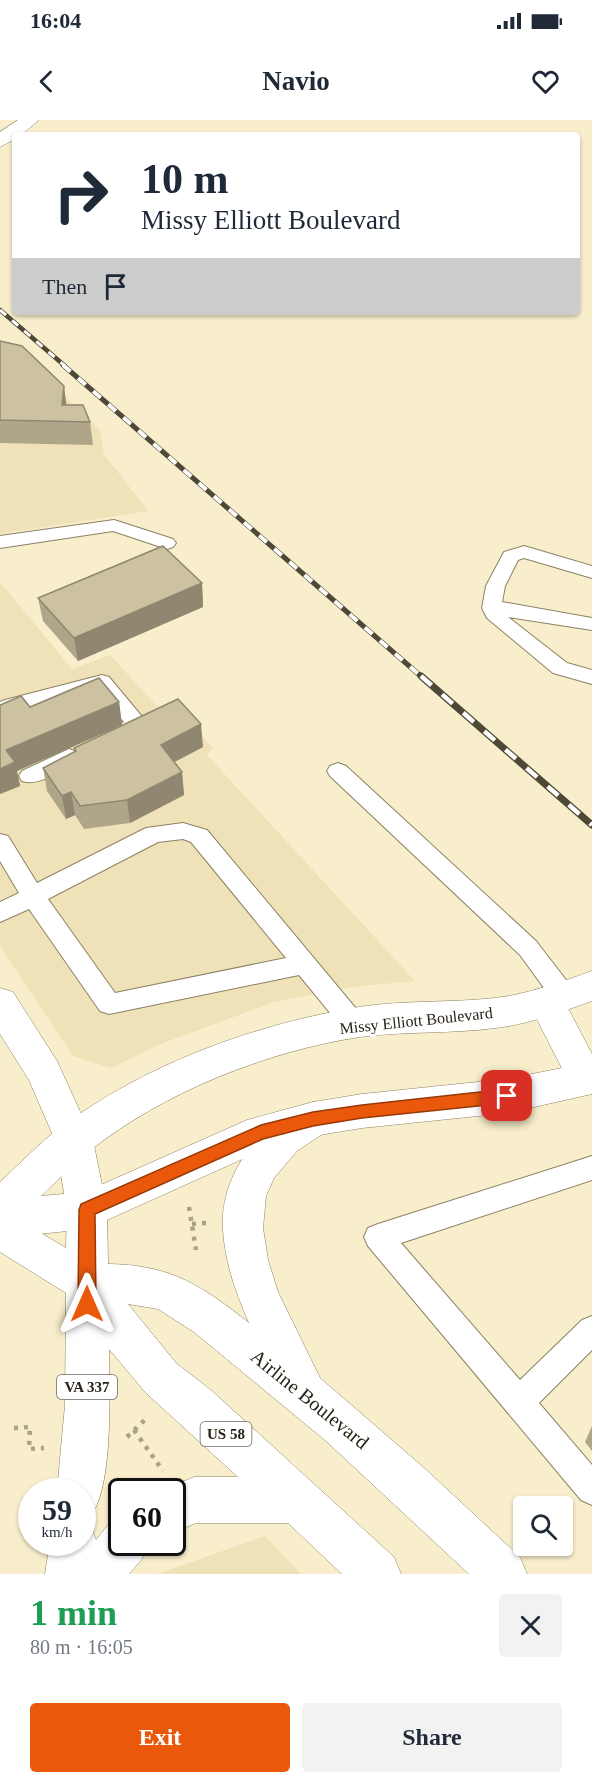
<!DOCTYPE html>
<meta charset="utf-8">
<style>
:root{--surface:#fff;--page:#f2f2f3;--text:#1f2937;--muted:#747a83;--accent:#ea580c}
body{margin:0;font-family:Georgia,serif;background:var(--page);color:var(--text);height:100vh;display:flex;flex-direction:column;font-size:22px;white-space:nowrap}
*{box-sizing:border-box;margin:0}
p{font-size:20px;color:var(--muted)}
.icon{flex:none;width:33px;height:33px;fill:none;stroke:currentColor;stroke-width:2;stroke-linecap:round;stroke-linejoin:round}
.map{position:relative;height:1454px;overflow:hidden}
.sheet{display:flex;flex-direction:column;background:var(--surface);flex:1}
.sheet>*{flex:none}
.banner{position:absolute;left:12px;top:12px;width:568px;height:183px;border-radius:6px;box-shadow:0 2px 4px #0004;background:#fff;color:var(--text);overflow:hidden}
.fabs{position:absolute;left:513px;top:1376px;display:grid;gap:12px}
.fabs a{display:grid;place-items:center;width:60px;height:60px;border-radius:6px;background:var(--surface);box-shadow:0 2px 4px #0004;font-size:30px}
.speed{position:absolute;left:18px;top:1358px;display:flex;gap:12px;font-size:30px;font-weight:700;text-align:center}
.speed>*{display:grid;place-content:center;width:78px;height:78px;border-radius:50%;background:var(--surface);box-shadow:0 2px 4px #0004;line-height:1}
.speed small{font-size:15px;font-weight:400}
.speed .limit{border:3px solid #111;border-radius:9px;background:#fff;color:#111}
.pin{position:absolute;display:grid;place-items:center;width:51px;height:51px;color:#fff;margin:-26px;border-radius:12px;box-shadow:0 3px 9px #0006}
.me{position:absolute;width:66px;margin:-33px;rotate:0deg;stroke-linejoin:round;filter:drop-shadow(0 0 4px #0008)}
.turn{display:flex;align-items:center;gap:21px;height:126px;padding:0 30px;font-size:27px}
.turn .icon{width:78px;height:78px;stroke-width:2.5}
.turn b{display:block;font-size:42px;line-height:51px}
.then{display:flex;align-items:center;height:57px;padding:0 30px;background:#0003;gap:12px;font-size:22px}
.round{display:grid;place-items:center;flex:none;width:63px;height:63px;border-radius:6px;background:var(--page)}
.summary{display:flex;align-items:center;justify-content:space-between;height:102px;padding:0 30px}
h1{font-size:36px;font-weight:700;line-height:45px;color:#1e9e55}
.action{display:flex;gap:12px;margin-top:auto;padding:12px 30px}
.action a{flex:1;height:69px;border-radius:6px;background:var(--accent);color:#fff;font-size:24px;font-weight:700;line-height:69px;text-align:center}
.action a+a{background:var(--page);color:var(--text)}
.status{display:flex;justify-content:space-between;align-items:center;height:42px;padding:0 30px;background:var(--surface);direction:ltr}
.status svg{height:16px;fill:currentColor}
header{display:flex;justify-content:space-between;align-items:center;height:78px;padding:0 30px;background:var(--surface);font-size:27px;font-weight:700}
.map>svg:first-child{display:block}
.built{fill:#f0e2b8}
.lines{fill:none;stroke-linecap:round;stroke-linejoin:round}
.lane-casing{stroke:#8c8162;stroke-width:2}
.street-casing{stroke:#8c8162;stroke-width:1}
.secondary-casing{stroke:#8c8162;stroke-width:1}
.primary-casing{stroke:#8c8162;stroke-width:1}
.highway-casing{stroke:#8c8162;stroke-width:1}
.path{stroke:#aaa187;stroke-width:4.5;stroke-dasharray:4 6;stroke-linecap:butt}
.lane{fill:#fff;fill-rule:evenodd}
.street{fill:#fff;fill-rule:evenodd}
.secondary{fill:#fff;fill-rule:evenodd}
.primary{fill:#fff;fill-rule:evenodd}
.highway{fill:#fff;fill-rule:evenodd}
.rail-far2-casing{stroke:#4e4837;stroke-width:4.5}
.rail-far1-casing{stroke:#4e4837;stroke-width:5}
.rail-casing{stroke:#4e4837;stroke-width:7}
.rail-far2{stroke:#fff;stroke-width:3;stroke-dasharray:8;stroke-linecap:butt}
.rail-far1{stroke:#fff;stroke-width:4;stroke-dasharray:10;stroke-linecap:butt}
.rail{stroke:#fff;stroke-width:4.5;stroke-dasharray:14;stroke-linecap:butt}
.wall{fill:#afa68a}
.shaded-wall{fill:#8f8770}
.building{fill:#ccc1a0;stroke:#8f8770;stroke-width:1.5}
.route{fill:#ea580c;stroke:#983908;stroke-width:1.5}
.labels{text-anchor:middle;stroke-width:6;stroke-linejoin:round;paint-order:stroke}
.shield{fill:#fff;stroke:#68655c;stroke-width:1.5}
.shield-label{font-size:15px;font-weight:bold;fill:#282316}
.street-label{font-size:16px;fill:#282316;stroke:#fff}
.near-street-label{font-size:20px;fill:#282316;stroke:#fff}
</style>
<div class="status"><b>16:04</b><svg viewBox="0 0 49 12"><path d="M0 12V9h3v3zM5 12V6h3v6zM10 12V3h3v9zM15 12V0h3v12zM26 1h20v11H26zM47 4h2v5h-2z"/></svg></div>
<header><svg class="icon" aria-label="back" viewBox="0 0 24 24"><path d="M15 5l-7 7 7 7"/></svg>Navio<svg class="icon" aria-label="heart" viewBox="0 0 24 24"><path d="M12 20l-8-8c-3-5 5-10 8-4 3-6 11-1 8 4z"/></svg></header>
<div class="map">
<svg width="592" height="1454" viewBox="0 0 592 1454">
<rect width="100%" height="100%" fill="#f9eecb"/>
<!-- built -->
<path class="built" d="M0 234 29 241 100 310 104 334 148 391 0 414Z
M0 462 72 549 110 535 169 599 182 594 213 628 207 635 415 861 352 867 274 882 158 925 111 948 73 936 0 826Z
M265 1416 301 1454H157Z"/>
<g class="lines">
<defs>
<path id="lane" d="M114 400 173 419 176 423 173 427 167 429 113 411 0 428V416Z
M524 426 592 446V458L524 438 518 440 505 466 502 482 592 498V510L508 497 567 543 592 550V564L553 553 487 498 482 488 486 466 504 432Z
M102 555 109 557 144 599 147 604C141 615 120 624 108 620L105 615 108 610 124 602 97 570 18 590 0 598V582L5 580Z
M69 629 77 632 80 637 77 642C61 650 39 667 22 661L19 656 22 651Z
M338 643 346 646 536 821 573 869 576 876 573 883 564 886 555 883 520 835 330 656 327 651 330 646Z
M183 703 207 710 363 897 366 904 363 911 354 914 345 911 299 855 109 894 100 891 29 789 0 802V782L19 773 0 741V714L8 716 37 763 146 708ZM183 719 191 722 286 838 115 873 48 779 158 722Z
M592 1036V1060L401 1123 520 1260 582 1200 592 1196V1230L539 1283 592 1345V1385L581 1380 368 1126 364 1117 368 1108 378 1104Z"/>
<path id="street" d="M546 867 559 871 592 934V973L586 975 573 970 528 882 533 871Z"/>
<path id="secondary" d="M592 851V881C561 892 529 904 496 908 451 914 405 911 360 917 267 931 161 973 87 1033 71 1046 56 1062 41 1076L85 1072 247 1000 313 982 362 974 507 959 592 942V974L507 993 362 1008 313 1016 267 1028 87 1109 0 1118V1062C20 1044 39 1023 61 1007 148 943 253 905 359 887 404 880 450 883 495 878 529 874 561 862 592 851Z"/>
<path id="primary" d="M0 868 13 872 57 941 93 1020 107 1090 108 1144C171 1145 201 1165 249 1203 236 1173 225 1143 223 1110 219 1053 262 1001 313 982L327 987 332 999 327 1011 297 1031 274 1058 266 1076 263 1108 268 1140 278 1172 320 1258 423 1347 520 1437 527 1454H469L326 1321 194 1212 158 1189 128 1184 176 1243 212 1271 394 1437 401 1454H342L288 1403H196L172 1413V1371H161L194 1357H238L146 1273 109 1229C109 1272 113 1348 96 1387L82 1393V1371H57L65 1285 66 1173 0 1132V1091L14 1097 66 1128 67 1090 55 1020 29 960 0 914Z
M122 1400V1422H148L142 1439 129 1454H45L50 1422H82V1402L90 1405 96 1420 108 1405Z"/>
<path id="highway" d="M18 0H39L21 15H15V19L0 27V12Z"/>
</defs>
<!-- lane casing -->
<use href="#lane" class="lane-casing"/>
<!-- street casing -->
<use href="#street" class="street-casing"/>
<!-- secondary casing -->
<use href="#secondary" class="secondary-casing"/>
<!-- primary casing -->
<use href="#primary" class="primary-casing"/>
<!-- highway casing -->
<use href="#highway" class="highway-casing"/>
<!-- path -->
<path class="path" d="M189 1087 196 1130
M192 1104 206 1103
M14 1308 30 1307 29 1329 44 1328
M134 1310 163 1351
M127 1317 148 1297"/>
<!-- lane -->
<use href="#lane" class="lane"/>
<!-- street -->
<use href="#street" class="street"/>
<!-- secondary -->
<use href="#secondary" class="secondary"/>
<!-- primary -->
<use href="#primary" class="primary"/>
<!-- highway -->
<use href="#highway" class="highway"/>
<defs>
<path id="rail-far2" d="M0 190 65 246"/>
<path id="rail-far1" d="M63 245 423 558"/>
<path id="rail" d="M421 556 592 705"/>
</defs>
<!-- rail-far2 casing -->
<use href="#rail-far2" class="rail-far2-casing"/>
<!-- rail-far1 casing -->
<use href="#rail-far1" class="rail-far1-casing"/>
<!-- rail casing -->
<use href="#rail" class="rail-casing"/>
<!-- rail-far2 -->
<use href="#rail-far2" class="rail-far2"/>
<!-- rail-far1 -->
<use href="#rail-far1" class="rail-far1"/>
<!-- rail -->
<use href="#rail" class="rail"/>
</g>
<!-- wall -->
<path class="wall" d="M0 221 66 285 90 302 93 325 0 323Z
M202 463 203 487 78 541 43 501 38 478Z
M119 582 122 605 203 627 174 642 182 652 184 675 130 703 84 709 75 695 66 699 47 671 43 648 74 632V628L118 607 17 651 20 666 0 674 30 587Z
M592 1306V1331L585 1322Z"/>
<!-- shaded-wall -->
<path class="shaded-wall" d="M64 266 67 289 62 285Z
M202 463 203 487 78 541 74 518Z
M119 582 122 605 17 651 20 666 0 674V649L6 630Z
M201 604 203 627 163 648 161 625Z
M182 652 184 675 130 703 127 680Z
M71 672 75 695 66 699 62 676Z"/>
<!-- building -->
<path class="building" d="M0 221 22 226 64 266 62 285H83L90 302 0 300Z
M163 426 202 463 74 518 38 478Z
M99 558 119 582 6 630 15 642 0 649V585L21 576 30 587Z
M178 579 201 604 161 625 182 652 127 680 80 686 71 672 62 676 43 648 76 631 74 628Z"/>
<!-- route -->
<path class="route" d="M507 969 513 971 515 976 513 981 507 983 362 998 313 1006 263 1019 95 1094 96 1184 93 1190 87 1192 81 1190 78 1184 79 1090 81 1084 261 1005 313 992 362 985Z"/>
<g class="labels">
<!-- shield labels -->
<g class="shield">
<rect x="57" y="1255" width="60" height="24" rx="4.5"/>
<rect x="200.5" y="1302" width="51" height="24" rx="4.5"/>
</g>
<g class="shield-label">
<text x="87" y="1272">VA 337</text>
<text x="226" y="1319">US 58</text>
</g>
<!-- street labels -->
<g class="street-label">
<text transform="translate(416 900) rotate(-6)" y="6">Missy Elliott Boulevard</text>
</g>
<!-- near-street labels -->
<g class="near-street-label">
<text transform="translate(310 1279) rotate(39)" y="7">Airline Boulevard</text>
</g>
</g>
</svg>
<div class="fabs">
<a><svg class="icon" aria-label="search" viewBox="0 0 24 24"><circle cx="10" cy="10" r="6"/><path d="M15 15l6 6"/></svg></a>
</div>
<div class="speed"><div>59<small>km/h</small></div><div class="limit">60</div></div>
<div class="pin" style="left:507px;top:976px;background:#d93025"><svg class="icon" aria-label="arrive" viewBox="0 0 24 24"><path d="M6 21V4h12l-3 4 3 4H6"/></svg></div>
<svg class="me" style="left:87px;top:1184px" viewBox="-20 -20 40 40"><path d="M0-17L14 15 0 8-14 15z" fill="#ea580c" stroke="#fff" stroke-width="4"/></svg>
<div class="banner">
<div class="turn"><svg class="icon" aria-label="right" viewBox="0 0 24 24"><path d="M7 20v-9h11M14 6l5 5-5 5"/></svg><div><b>10 m</b>Missy Elliott Boulevard</div></div>
<div class="then">Then<svg class="icon" aria-label="arrive" viewBox="0 0 24 24"><path d="M6 21V4h12l-3 4 3 4H6"/></svg></div>
</div>
</div>
<section class="sheet">
<div class="summary"><div><h1>1 min</h1><p>80 m · 16:05</p></div><a class="round"><svg class="icon" aria-label="close" viewBox="0 0 24 24"><path d="M6 6l12 12M18 6L6 18"/></svg></a></div>
<div class="action"><a>Exit</a><a>Share</a></div>
</section>
